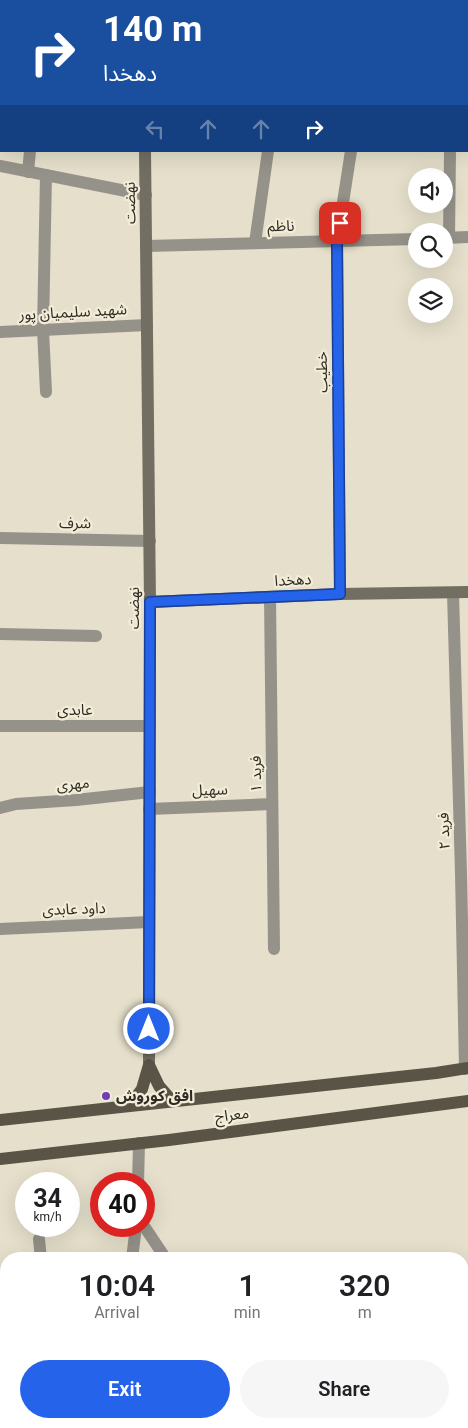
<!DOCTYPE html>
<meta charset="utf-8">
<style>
:root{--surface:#fff;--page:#f6f6f6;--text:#202124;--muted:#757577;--accent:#2563eb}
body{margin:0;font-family:Roboto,"Noto Sans Arabic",sans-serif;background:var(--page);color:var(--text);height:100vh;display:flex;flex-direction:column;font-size:19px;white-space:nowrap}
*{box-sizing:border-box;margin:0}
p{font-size:16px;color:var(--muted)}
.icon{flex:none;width:28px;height:28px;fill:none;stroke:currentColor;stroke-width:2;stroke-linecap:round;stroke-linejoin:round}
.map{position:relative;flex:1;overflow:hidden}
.side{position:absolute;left:0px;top:1252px;width:469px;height:176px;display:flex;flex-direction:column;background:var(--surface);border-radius:20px 20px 0 0;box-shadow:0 5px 20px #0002}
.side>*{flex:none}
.hud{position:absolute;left:0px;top:0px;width:469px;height:152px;box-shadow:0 5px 20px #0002;background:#1a4fa0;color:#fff;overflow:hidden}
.fabs{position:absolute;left:408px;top:168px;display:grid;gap:10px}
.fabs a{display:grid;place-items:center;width:45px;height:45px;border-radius:50%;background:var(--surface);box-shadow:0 5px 20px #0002;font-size:25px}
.speed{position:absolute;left:15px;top:1172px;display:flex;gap:10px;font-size:25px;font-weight:700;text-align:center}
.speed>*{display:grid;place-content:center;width:65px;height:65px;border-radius:50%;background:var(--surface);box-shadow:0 5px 20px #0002;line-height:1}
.speed small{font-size:12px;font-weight:400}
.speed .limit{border:8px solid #d22;background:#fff;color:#111}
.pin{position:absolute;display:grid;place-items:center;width:42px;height:42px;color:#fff;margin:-21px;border-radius:10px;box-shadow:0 2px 8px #0006}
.me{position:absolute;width:55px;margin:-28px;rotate:0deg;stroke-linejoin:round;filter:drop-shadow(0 0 4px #0008)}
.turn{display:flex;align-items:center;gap:18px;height:105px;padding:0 20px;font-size:22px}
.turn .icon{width:65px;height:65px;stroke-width:2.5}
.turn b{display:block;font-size:35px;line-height:42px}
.lanes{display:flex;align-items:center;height:48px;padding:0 20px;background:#0003;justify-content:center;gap:25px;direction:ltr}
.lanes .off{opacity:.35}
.eta{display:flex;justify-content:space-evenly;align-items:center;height:85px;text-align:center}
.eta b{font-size:30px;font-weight:600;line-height:35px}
.cta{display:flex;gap:10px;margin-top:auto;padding:10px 20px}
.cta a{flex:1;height:58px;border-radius:30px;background:var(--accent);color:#fff;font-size:20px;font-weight:600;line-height:58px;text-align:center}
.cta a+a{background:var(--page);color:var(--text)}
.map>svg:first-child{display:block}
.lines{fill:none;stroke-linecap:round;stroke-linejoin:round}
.lane{stroke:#95928a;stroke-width:12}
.street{stroke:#95928a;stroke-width:12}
.secondary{stroke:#726e62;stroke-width:12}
.primary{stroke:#595446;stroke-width:12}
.route-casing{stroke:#184099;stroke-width:12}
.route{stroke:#2563eb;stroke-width:9}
.poi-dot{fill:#723db4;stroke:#f2ecd8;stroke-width:2}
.labels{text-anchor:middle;stroke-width:4.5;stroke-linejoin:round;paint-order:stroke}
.street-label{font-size:15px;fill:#2d2b23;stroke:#f2ecd8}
.poi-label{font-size:15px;font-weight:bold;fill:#2d2b23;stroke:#f2ecd8;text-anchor:start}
</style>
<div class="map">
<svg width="468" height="1428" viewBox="0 0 468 1428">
<rect width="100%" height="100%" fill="#e5dfcb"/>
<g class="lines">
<!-- lane -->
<path class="lane" d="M289 1V0
M409 1V0
M455 1V0
M0 16 1 2
M0 93H1
M28 172 30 151
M449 238 450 151
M255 243 268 151
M46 392 43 330 46 175
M0 538 150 541
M340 594 337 241 351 151
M270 597 274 949
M0 634 96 636
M0 726H150
M0 808 16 804 76 800 150 792
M149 809 272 804
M0 929 149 922
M138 1184 139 1143
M39 1239 41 1259
M132 1259 136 1226
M61 1422V1428
M125 1428 126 1422"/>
<!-- street -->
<path class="street" d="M361 0 369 1
M0 166 146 195
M444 238 468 237
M146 246 416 239
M0 332 147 325
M453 593 461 873 465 1069
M144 1226 166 1259
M286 1422 289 1428"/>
<!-- secondary -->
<path class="secondary" d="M140 0V1
M145 151 150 602 149 1065
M150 602 340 594 468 592"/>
<!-- primary -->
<path class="primary" d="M130 1105 142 1089 149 1065 159 1086 172 1101
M0 1120 436 1073 468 1068
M0 1159 169 1140 468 1101"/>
</g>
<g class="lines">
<defs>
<path id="route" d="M149 1029 150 602 340 594 337 241 340 223"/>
</defs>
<!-- route casing -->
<use href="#route" class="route-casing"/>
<!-- route -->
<use href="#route" class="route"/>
</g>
<!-- markers -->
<circle class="poi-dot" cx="106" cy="1096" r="5"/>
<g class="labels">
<!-- street labels -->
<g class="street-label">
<text transform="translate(130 203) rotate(-91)" y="5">نهضت</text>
<text transform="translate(281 226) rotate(-1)" y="5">ناظم</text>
<text transform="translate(73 312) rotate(-3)" y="5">شهید سلیمیان پور</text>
<text transform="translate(322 372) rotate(-91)" y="5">خطیب</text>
<text transform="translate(75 523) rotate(1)" y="5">شرف</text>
<text transform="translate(293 580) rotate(-3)" y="5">دهخدا</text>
<text transform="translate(134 608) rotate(-90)" y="5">نهضت</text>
<text x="75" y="715">عابدی</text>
<text transform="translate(256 774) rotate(-91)" y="5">فرید ۱</text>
<text transform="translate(73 784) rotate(-5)" y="5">مهری</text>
<text transform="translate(210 790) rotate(-2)" y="5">سهیل</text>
<text transform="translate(444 831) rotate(-92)" y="5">فرید ۲</text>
<text transform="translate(74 909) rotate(-2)" y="5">داود عابدی</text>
<text transform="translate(232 1115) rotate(-7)" y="5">معراج</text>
</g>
<!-- poi labels -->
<g class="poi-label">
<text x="116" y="1101">افق کوروش</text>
</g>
</g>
</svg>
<div class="fabs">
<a><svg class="icon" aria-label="sound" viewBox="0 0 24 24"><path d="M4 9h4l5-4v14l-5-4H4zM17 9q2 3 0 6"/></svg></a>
<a><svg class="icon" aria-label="search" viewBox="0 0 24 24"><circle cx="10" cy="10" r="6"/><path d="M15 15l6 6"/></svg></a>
<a><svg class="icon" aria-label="layers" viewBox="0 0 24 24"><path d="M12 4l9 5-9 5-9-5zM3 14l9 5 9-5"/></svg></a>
</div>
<div class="speed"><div>34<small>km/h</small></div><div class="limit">40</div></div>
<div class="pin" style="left:340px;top:223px;background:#d93025"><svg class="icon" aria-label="arrive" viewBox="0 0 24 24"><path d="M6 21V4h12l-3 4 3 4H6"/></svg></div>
<svg class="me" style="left:149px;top:1029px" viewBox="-20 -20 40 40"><circle r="17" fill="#2563eb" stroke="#fff" stroke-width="3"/><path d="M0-11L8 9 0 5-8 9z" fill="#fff"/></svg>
<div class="hud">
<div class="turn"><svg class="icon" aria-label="right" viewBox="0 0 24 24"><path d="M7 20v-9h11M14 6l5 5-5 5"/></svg><div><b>140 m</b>دهخدا</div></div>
<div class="lanes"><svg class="icon off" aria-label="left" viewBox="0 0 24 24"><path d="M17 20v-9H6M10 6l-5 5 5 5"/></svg><svg class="icon off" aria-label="ahead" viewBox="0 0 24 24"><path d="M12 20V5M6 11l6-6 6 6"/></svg><svg class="icon off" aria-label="ahead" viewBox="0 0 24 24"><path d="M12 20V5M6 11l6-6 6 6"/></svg><svg class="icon" aria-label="right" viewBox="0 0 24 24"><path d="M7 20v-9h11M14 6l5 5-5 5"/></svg></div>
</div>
<section class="side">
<div class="eta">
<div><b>10:04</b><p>Arrival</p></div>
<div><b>1</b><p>min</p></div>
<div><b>320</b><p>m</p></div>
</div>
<div class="cta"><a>Exit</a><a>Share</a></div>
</section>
</div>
